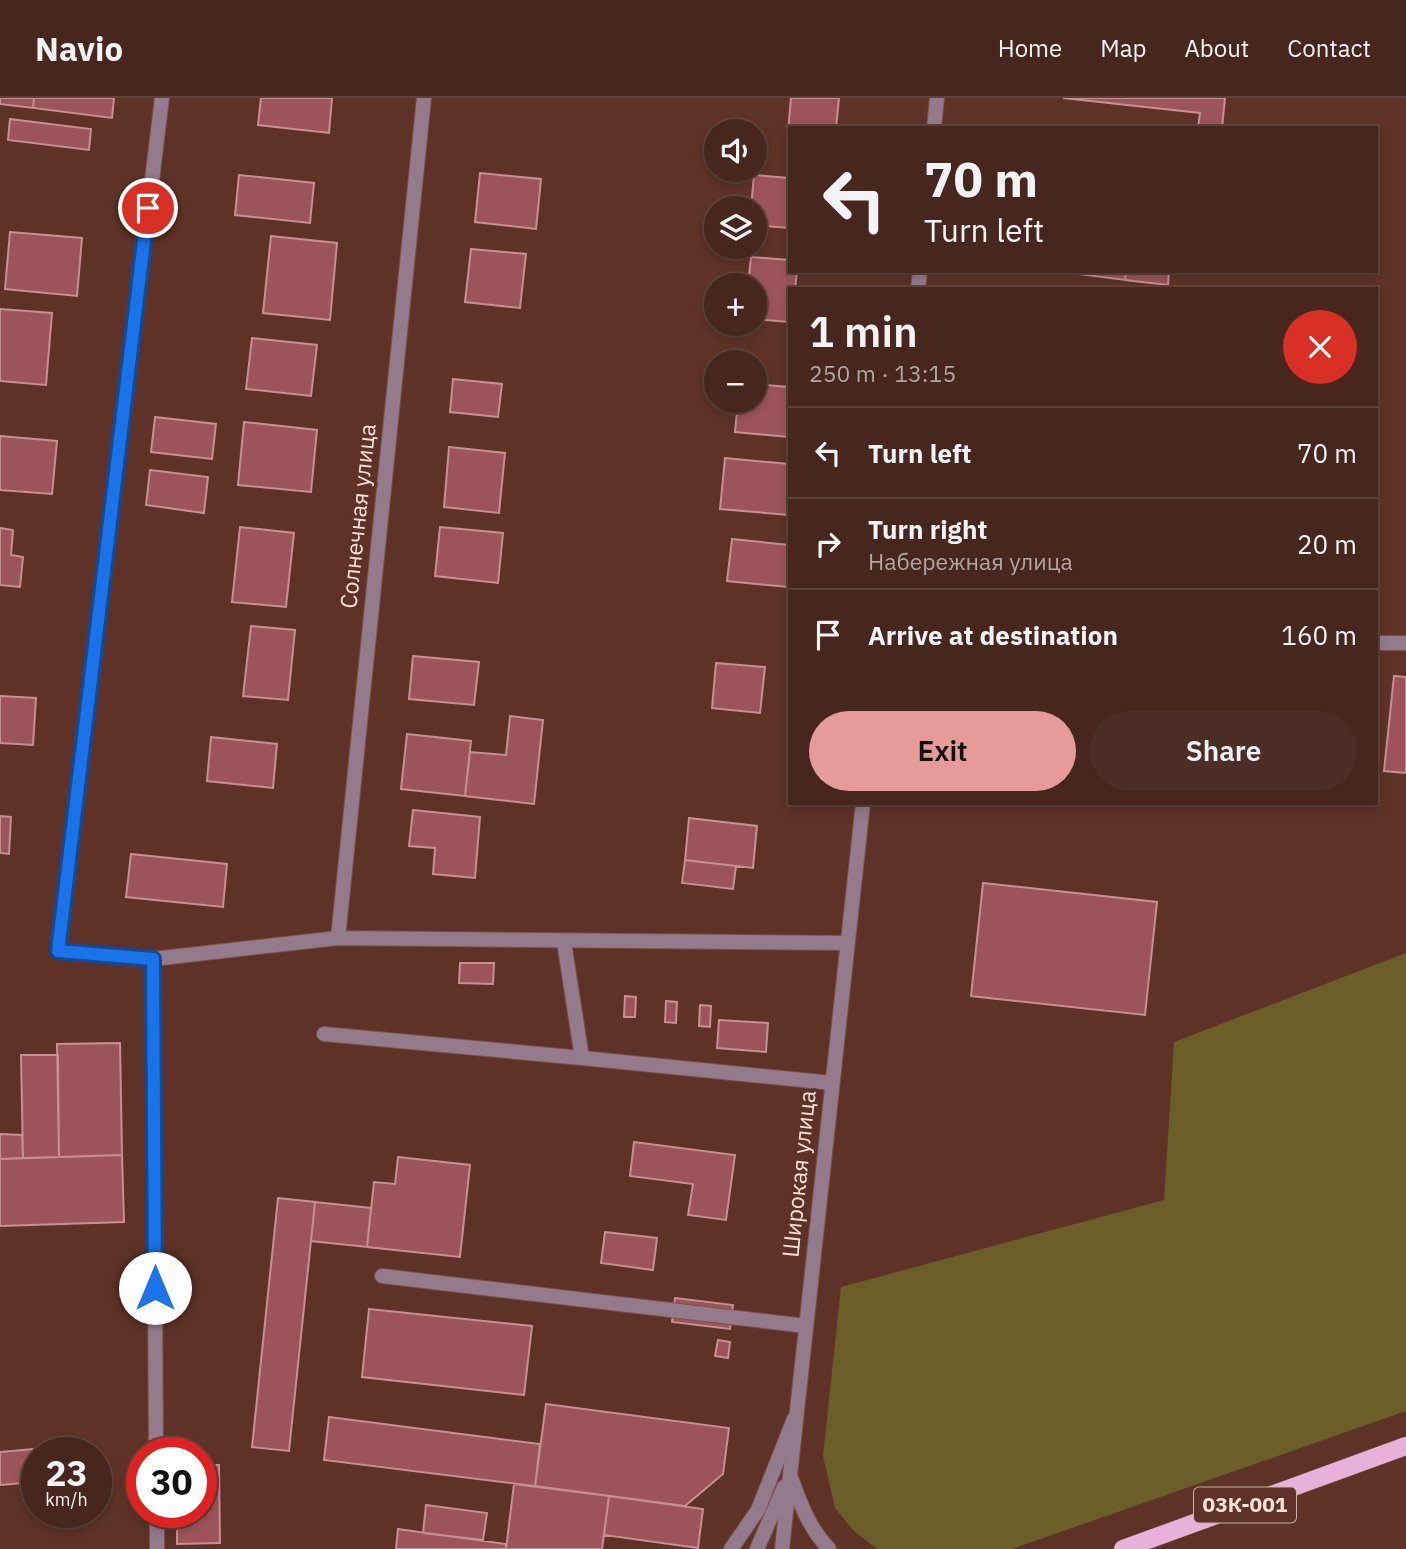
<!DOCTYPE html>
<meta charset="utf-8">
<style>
:root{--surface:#46261d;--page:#4d2e26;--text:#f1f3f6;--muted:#b0a5a4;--line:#5e433b;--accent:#e69b98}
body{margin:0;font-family:"IBM Plex Sans",sans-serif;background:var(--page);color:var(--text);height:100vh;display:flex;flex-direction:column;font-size:26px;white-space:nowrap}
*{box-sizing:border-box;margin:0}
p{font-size:23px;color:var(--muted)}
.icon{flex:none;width:38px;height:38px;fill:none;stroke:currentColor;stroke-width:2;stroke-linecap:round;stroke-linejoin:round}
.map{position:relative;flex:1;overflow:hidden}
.panel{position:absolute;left:788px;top:189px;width:590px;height:518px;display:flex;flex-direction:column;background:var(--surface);border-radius:0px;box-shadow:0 4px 10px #0003,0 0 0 2px var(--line)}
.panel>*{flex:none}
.banner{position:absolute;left:788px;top:28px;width:590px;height:147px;border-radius:0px;box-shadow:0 4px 10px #0003,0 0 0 2px var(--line);background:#46261d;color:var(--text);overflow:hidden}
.buttons{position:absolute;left:704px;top:21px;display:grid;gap:14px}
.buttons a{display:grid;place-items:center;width:63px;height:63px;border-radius:50%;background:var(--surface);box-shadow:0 4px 10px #0003,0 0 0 2px var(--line);font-size:35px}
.speed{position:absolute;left:21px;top:1339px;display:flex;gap:14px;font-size:35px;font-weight:700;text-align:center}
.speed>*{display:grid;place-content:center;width:91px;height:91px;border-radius:50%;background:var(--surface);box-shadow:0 4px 10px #0003,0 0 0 2px var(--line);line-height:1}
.speed small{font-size:18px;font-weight:400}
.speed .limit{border:10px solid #d22;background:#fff;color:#111}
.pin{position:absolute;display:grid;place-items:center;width:60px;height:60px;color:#fff;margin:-30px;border:4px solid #fff;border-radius:50%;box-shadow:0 2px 7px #0007}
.me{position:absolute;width:77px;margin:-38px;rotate:0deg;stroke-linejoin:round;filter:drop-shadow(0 0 5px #0008)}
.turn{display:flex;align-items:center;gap:24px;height:147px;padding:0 21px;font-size:32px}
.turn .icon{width:91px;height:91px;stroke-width:2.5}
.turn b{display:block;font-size:49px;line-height:60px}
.round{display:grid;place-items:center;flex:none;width:74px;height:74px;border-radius:37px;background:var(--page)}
.overview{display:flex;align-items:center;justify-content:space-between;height:119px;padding:0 21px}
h1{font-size:42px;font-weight:600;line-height:52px}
.cta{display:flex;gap:14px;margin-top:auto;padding:14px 21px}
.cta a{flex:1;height:80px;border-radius:42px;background:var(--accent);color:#111;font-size:28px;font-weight:600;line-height:80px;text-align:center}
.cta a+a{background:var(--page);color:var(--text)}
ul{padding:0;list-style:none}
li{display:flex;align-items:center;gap:21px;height:91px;padding:0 21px;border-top:2px solid var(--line)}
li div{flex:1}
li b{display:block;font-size:26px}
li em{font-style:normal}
header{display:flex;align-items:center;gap:42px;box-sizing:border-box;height:98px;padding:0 35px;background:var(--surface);border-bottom:2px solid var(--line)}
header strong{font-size:33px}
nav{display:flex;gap:38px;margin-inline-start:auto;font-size:24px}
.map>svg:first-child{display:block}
.green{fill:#6b5e28}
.building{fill:#9c545a;stroke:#c69093;stroke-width:2}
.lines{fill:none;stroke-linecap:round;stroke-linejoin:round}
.service-casing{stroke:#7b5247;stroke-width:16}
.minor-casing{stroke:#7b5247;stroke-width:16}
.tertiary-casing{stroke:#7b5247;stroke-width:16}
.primary-casing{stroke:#7b5247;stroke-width:19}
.service{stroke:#947a8d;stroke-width:14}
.minor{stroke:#947a8d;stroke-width:14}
.tertiary{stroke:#947a8d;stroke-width:14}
.primary{stroke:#e7b1d9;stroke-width:18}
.route-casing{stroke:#114b97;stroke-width:18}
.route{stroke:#1a73e8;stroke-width:12}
.labels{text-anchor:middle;stroke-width:7;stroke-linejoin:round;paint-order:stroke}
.shield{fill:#5e3227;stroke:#ceaca4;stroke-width:2}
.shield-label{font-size:21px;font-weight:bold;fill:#fee1da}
.street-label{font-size:23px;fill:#fee1da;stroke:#5e3227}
</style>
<header>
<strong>Navio</strong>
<nav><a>Home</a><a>Map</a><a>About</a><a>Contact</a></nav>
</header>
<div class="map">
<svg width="1406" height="1451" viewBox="0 0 1406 1451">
<rect width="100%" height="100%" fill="#5e3227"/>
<!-- green -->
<path class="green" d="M1406 855V1313L1012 1451H877L854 1433 835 1410 823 1358 841 1189 1164 1102 1174 944Z"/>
<!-- building -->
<path class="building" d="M0 0H34L33 10 0 6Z
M34 0H114L112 20 33 10Z
M261 0H332L329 35 258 27Z
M791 0H839L836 30H789L788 34Z
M1063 0H1225L1222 30H1198L1200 15Z
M10 21 91 31 89 52 8 42Z
M480 75 541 81 536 131 475 124Z
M239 77 314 85 310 125 235 117Z
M754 77 789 80V130L754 127V110H751Z
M10 134 82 140 77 198 5 191Z
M271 138 337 145 330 222 263 215Z
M471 151 526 156 520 210 465 204Z
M751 159 789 162V173H797L795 191H789V224L754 221V187H748Z
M1055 173H1126L1125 182Z
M1126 173H1169L1168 187 1125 182Z
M0 211 52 215 46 287 0 283Z
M252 240 317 247 311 298 246 291Z
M453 281 502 286 498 319 450 314Z
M754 286 789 289V339L735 334 738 303H754Z
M155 319 216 326 212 361 151 354Z
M244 324 317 332 311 394 238 387Z
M0 338 57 343 52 396 0 392Z
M449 349 505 355 499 415 444 409Z
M725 360 789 366V417L720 411Z
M150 372 208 379 204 415 146 407Z
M240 429 294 435 286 509 232 504Z
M440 429 503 435 498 485 435 478Z
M0 430 13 432 11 457 23 459 20 489 0 487Z
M732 441 789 447 788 489 727 483Z
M251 528 295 532 288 602 243 598Z
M413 558 479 564 474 607 409 601Z
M716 565 765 569 760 615 712 610Z
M1394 578 1406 579V675L1384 673Z
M0 598 36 600 33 647 0 645Z
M510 618 543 622 534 706 465 698 470 654 506 657Z
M407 636 471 643 465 698 401 691Z
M211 639 277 646 273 690 207 683Z
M413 712 480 719 475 780 433 776 435 750 409 748Z
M0 718 11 719 9 756 0 755Z
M689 720 757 728 753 770 685 762Z
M131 756 227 766 223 809 126 799Z
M685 762 736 768 733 791 682 785Z
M983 785 1157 804 1145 917 971 898Z
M460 865H494L493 886 459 885Z
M625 898 636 899 635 919H624Z
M666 903 677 904 676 925 665 924Z
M700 907 711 908 710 929 699 928Z
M719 922 768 925 766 954 717 950Z
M120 945 122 1057 59 1059 57 946Z
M21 957H58L59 1059 23 1060Z
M0 1036 22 1037 23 1060 0 1061Z
M634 1044 735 1057 726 1122 688 1117 693 1086 630 1078Z
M122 1057 124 1124 0 1128V1061Z
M398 1059 470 1067 460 1159 367 1149 374 1084 395 1086Z
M278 1100 315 1104 289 1353 252 1349Z
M315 1104 371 1110 367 1149 311 1143Z
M605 1134 657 1140 653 1172 601 1165Z
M675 1200 733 1207 730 1231 672 1224Z
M369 1211 532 1228 524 1297 362 1279Z
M718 1242 730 1244 728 1260 715 1258Z
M546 1306 729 1330 723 1376 685 1408 535 1388Z
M329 1319 540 1346 535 1388 324 1362Z
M68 1348 69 1354H37L36 1384 33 1351Z
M33 1351 36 1384 0 1387V1354Z
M201 1367H219L220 1445 177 1446V1414H201Z
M514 1386 609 1398 602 1451H506Z
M609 1398 703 1411 698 1450 604 1437Z
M426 1407 487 1415 483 1442 423 1435Z
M398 1431 506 1446V1451H396Z"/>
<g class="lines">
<defs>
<path id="service" d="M1376 545H1406
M564 844 582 960 832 985
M324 936 582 960
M382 1178 806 1228
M731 1451 758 1412 794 1321"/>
<path id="minor" d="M162 0 58 853 153 861 338 840 847 845
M338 840 424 0
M153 861 156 1354
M157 1414V1451"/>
<path id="tertiary" d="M934 30 937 0
M918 191 920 173
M791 1380C801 1407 809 1430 829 1451
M757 1451 784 1389
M782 1451 863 705"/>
<path id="primary" d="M1123 1451 1406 1348"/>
</defs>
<!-- service casing -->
<use href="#service" class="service-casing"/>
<!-- minor casing -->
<use href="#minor" class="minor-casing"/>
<!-- tertiary casing -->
<use href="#tertiary" class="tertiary-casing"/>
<!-- primary casing -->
<use href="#primary" class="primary-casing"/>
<!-- service -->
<use href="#service" class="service"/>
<!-- minor -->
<use href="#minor" class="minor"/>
<!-- tertiary -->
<use href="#tertiary" class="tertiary"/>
<!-- primary -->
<use href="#primary" class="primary"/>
</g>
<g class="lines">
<defs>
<path id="route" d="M148 110 58 853 153 861 155 1190"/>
</defs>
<!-- route casing -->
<use href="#route" class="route-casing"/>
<!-- route -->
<use href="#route" class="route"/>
</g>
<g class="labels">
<!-- shield labels -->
<rect class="shield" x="1194" y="1389.5" width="102" height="35" rx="5"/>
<g class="shield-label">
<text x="1245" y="1414">03К-001</text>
</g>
<!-- street labels -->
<g class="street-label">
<text transform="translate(358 418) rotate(-84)" y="8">Солнечная улица</text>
<text transform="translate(799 1076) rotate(-84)" y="8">Широкая улица</text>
</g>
</g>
</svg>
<div class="buttons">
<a><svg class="icon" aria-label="sound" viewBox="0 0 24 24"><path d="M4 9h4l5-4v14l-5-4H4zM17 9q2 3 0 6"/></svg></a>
<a><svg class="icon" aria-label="layers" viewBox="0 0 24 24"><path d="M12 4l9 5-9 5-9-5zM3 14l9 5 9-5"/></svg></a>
<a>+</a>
<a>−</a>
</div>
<div class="speed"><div>23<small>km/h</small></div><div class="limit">30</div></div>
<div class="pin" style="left:148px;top:110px;background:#d93025"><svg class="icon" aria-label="arrive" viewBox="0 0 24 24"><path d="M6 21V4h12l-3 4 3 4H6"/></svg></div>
<svg class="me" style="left:155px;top:1190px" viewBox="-20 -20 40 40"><circle r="19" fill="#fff"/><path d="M0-13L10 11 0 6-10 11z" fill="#1a73e8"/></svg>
<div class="banner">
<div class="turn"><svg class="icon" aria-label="left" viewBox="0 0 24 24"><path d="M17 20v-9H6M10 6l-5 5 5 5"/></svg><div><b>70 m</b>Turn left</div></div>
</div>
<section class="panel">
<div class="overview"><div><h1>1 min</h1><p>250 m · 13:15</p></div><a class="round" style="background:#d93025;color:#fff"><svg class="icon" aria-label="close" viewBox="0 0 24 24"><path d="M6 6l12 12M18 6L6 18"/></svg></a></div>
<ul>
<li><svg class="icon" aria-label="left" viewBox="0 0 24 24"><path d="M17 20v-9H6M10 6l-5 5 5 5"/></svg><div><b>Turn left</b></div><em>70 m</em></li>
<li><svg class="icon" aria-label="right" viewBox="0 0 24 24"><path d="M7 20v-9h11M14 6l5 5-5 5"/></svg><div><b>Turn right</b><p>Набережная улица</p></div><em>20 m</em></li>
<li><svg class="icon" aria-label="arrive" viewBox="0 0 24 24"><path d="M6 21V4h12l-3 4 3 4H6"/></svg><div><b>Arrive at destination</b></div><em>160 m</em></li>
</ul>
<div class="cta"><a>Exit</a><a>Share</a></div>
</section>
</div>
